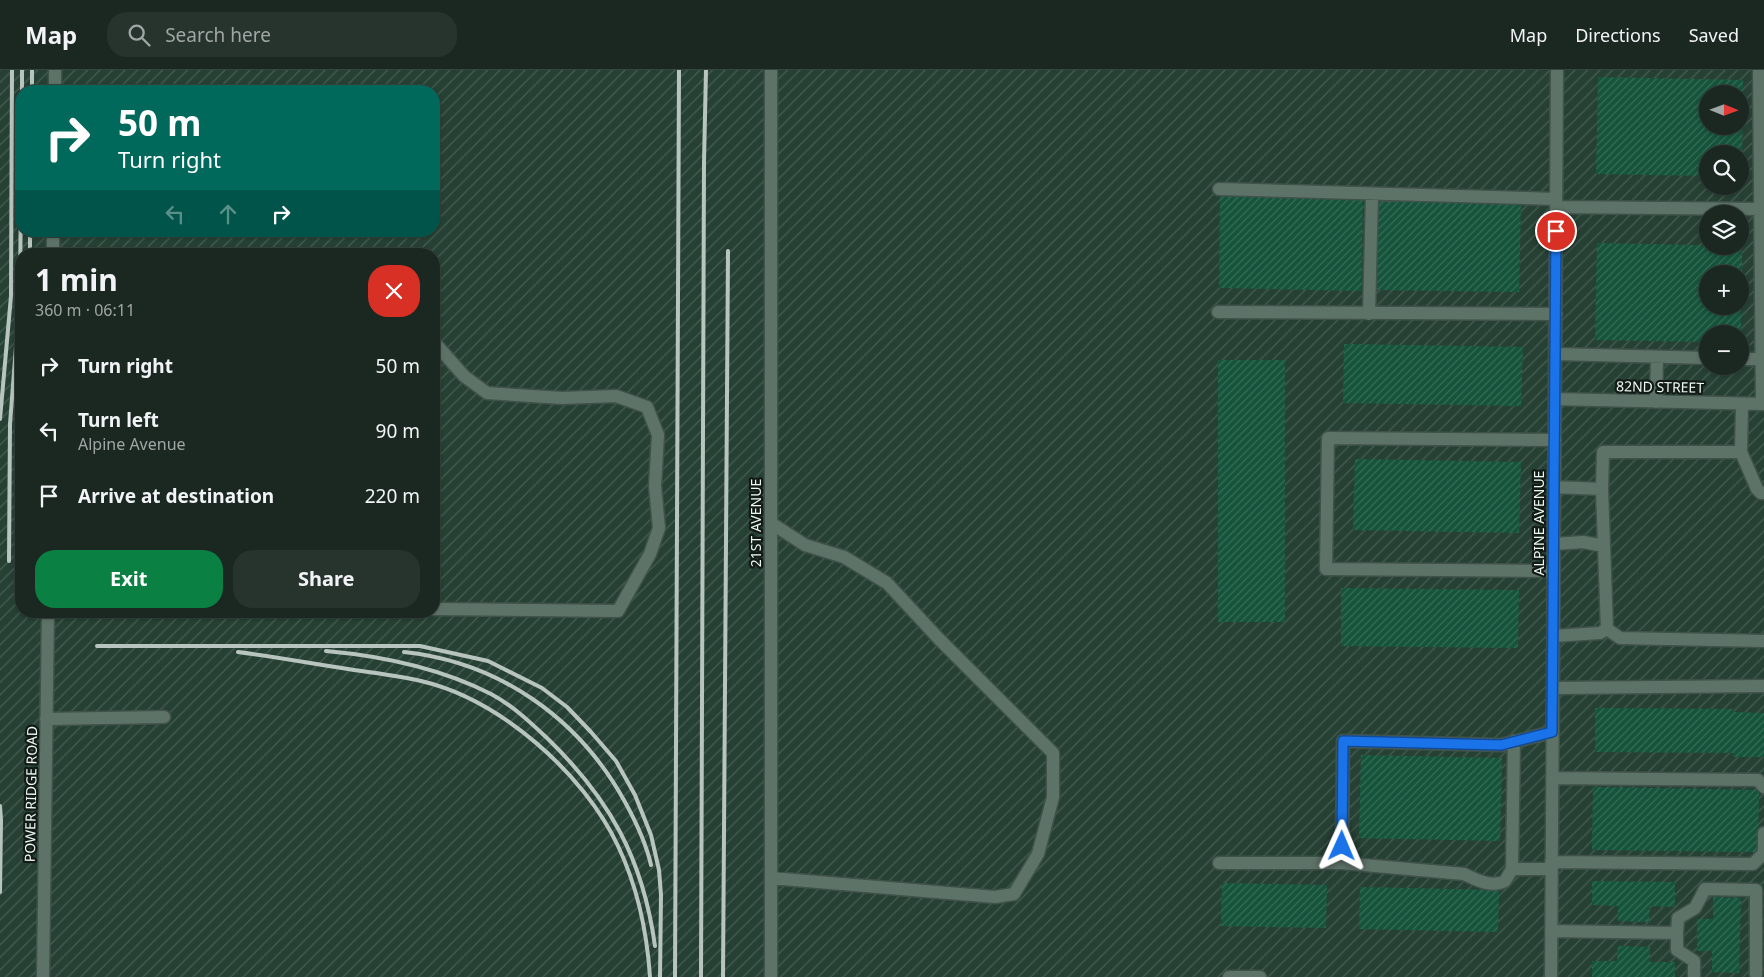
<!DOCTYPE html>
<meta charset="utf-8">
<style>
:root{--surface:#1a2821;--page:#27342e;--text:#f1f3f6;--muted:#9fa6a5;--line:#38443f;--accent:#0b8043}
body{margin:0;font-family:"Noto Sans",sans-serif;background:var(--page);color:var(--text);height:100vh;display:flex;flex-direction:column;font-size:19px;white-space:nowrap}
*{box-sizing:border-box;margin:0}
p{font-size:16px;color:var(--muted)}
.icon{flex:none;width:28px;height:28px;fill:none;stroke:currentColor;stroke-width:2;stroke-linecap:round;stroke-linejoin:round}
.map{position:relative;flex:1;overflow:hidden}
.side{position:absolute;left:15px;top:178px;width:425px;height:370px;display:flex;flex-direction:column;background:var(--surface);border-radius:20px;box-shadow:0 1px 4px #0004,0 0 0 1px var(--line)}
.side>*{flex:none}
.banner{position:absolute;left:15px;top:15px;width:425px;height:152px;border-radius:20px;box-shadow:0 1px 4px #0004,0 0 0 1px var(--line);background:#00695c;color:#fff;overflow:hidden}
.needle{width:32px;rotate:91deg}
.buttons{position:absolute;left:1699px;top:15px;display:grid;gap:10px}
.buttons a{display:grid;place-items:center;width:50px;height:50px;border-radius:50%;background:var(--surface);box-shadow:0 1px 4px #0004,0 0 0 1px var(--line);font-size:25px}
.pin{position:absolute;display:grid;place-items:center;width:42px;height:42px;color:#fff;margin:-21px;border:2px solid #fff;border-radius:50%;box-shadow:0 1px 5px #0007}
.me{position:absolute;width:55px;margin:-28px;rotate:1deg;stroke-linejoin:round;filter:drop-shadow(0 0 4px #0008)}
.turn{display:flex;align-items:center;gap:18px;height:105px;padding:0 20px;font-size:22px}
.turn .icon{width:65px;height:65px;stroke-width:2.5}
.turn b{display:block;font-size:35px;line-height:42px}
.lanes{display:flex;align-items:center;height:48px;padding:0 20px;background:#0003;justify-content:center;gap:25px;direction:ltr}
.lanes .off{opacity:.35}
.round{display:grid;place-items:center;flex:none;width:52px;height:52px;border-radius:20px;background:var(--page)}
.summary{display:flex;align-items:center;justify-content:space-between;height:85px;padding:0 20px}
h1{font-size:30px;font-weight:700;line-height:38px}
.cta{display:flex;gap:10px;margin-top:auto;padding:10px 20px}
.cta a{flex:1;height:58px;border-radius:20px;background:var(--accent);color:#fff;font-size:20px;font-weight:700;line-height:58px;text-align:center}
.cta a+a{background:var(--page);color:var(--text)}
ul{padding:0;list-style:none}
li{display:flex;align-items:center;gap:15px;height:65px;padding:0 20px}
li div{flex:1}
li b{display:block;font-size:19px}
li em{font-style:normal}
header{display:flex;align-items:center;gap:30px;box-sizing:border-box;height:70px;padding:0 25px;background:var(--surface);border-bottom:1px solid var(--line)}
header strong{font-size:24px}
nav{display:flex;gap:28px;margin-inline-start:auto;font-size:18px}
.search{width:350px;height:45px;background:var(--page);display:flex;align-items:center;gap:12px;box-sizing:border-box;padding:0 18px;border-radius:20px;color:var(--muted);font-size:19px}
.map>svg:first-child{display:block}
.industrial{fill:url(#industrial-furrows);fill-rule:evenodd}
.building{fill:url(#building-hatch);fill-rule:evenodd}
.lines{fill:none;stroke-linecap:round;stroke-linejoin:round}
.minor-casing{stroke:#405249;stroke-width:15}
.minor{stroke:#5e7368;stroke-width:12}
.rail{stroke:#b8c5be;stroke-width:4}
.route-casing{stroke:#114b97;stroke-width:12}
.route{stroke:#1a73e8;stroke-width:9}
.labels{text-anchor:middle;stroke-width:4.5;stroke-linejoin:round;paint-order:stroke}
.street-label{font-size:14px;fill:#ecf8f1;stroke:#121b16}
</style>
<header>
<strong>Map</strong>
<div class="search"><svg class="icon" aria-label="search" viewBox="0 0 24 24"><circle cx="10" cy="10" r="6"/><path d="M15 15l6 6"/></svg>Search here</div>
<nav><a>Map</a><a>Directions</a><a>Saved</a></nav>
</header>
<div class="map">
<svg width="1764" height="907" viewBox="0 0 1764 907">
<defs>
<pattern id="industrial-furrows" width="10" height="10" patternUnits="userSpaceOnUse" patternTransform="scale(1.25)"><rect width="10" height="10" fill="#264134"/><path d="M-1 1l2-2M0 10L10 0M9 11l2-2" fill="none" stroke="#465d52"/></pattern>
<pattern id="building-hatch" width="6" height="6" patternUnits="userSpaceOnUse" patternTransform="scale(1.25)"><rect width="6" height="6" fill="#15543b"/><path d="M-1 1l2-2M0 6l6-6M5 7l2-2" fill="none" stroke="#376d58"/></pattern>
</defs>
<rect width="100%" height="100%" fill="#22352c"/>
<!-- industrial -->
<path class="industrial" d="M0 0H1764V907H0ZM21 21H434V161H21ZM1708 24H1740V56H1708ZM1708 84H1740V116H1708ZM1708 144H1740V176H1708ZM21 184H434V541H21ZM1708 204H1740V236H1708ZM1708 264H1740V296H1708Z"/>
<!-- building -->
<path class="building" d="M1598 7 1743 10 1742 101H1740V84H1708V106L1596 104ZM1708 24H1740V56H1708Z
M1220 126 1363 129 1361 221 1219 218Z
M1378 131 1521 133 1519 222 1376 220Z
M1597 173 1742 176V210H1740V204H1708V236H1741V264H1708V272L1595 270Z
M1344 274 1523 277 1521 336 1343 333Z
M1218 290H1285V552H1218Z
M1355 389 1521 392 1519 463 1353 460Z
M1341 518 1519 520 1518 578 1341 576Z
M1595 638 1734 639V642L1764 643V687H1733V683L1595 682Z
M1361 685 1502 688 1500 771 1359 768Z
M1593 717 1759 720 1758 782 1592 780Z
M1592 811 1675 812V837L1650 836 1649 852 1618 851V836L1592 835Z
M1222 813 1327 815 1326 858 1221 856Z
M1360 817 1499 820 1498 862 1359 859Z
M1713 827 1741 828 1739 903 1712 902V881H1697V849H1713Z
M1618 876 1650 877V892H1675V907H1592V891H1617Z"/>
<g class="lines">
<defs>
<path id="minor" d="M1759 0 1762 334
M55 21V0
M1219 119 1556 129
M1556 137 1764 139
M53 184V161
M1218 242 1556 244
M1369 244 1372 124
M434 272 464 306 487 323 562 328 616 326 647 337 658 365 655 416 659 458 650 484 618 541 434 539
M1555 284 1708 288
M1740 289H1764
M1555 329 1764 334
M1656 332 1657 287
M1741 382 1757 419 1761 423H1764
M1554 417 1602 419 1604 476
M1602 419 1603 382H1741L1742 334
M1554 501 1326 499 1328 368 1555 370
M1607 559 1620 568 1764 571
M1553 566 1600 563 1607 559 1604 476 1583 472 1554 474
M1553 618 1764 616
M46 649 164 647
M1552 708 1758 710 1764 717
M1551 792 1753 794 1764 783V763
M1219 793H1342L1464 804C1477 810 1491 818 1505 811L1512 799H1551
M1342 793 1343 671 1501 675 1552 662
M1512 799 1514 671
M771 808 995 827 1014 824 1038 784 1053 727V683L939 569 887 513 844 487 805 475 771 453
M1551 861 1677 863V880L1694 891V907
M1677 863 1678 848 1695 838 1705 819 1756 820V904
M43 907 48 541
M771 907V0
M1229 907H1260
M1551 907 1557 0"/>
</defs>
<!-- minor casing -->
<use href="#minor" class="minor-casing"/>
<!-- minor -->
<use href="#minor" class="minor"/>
<!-- rail -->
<path class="rail" d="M22 21V0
M32 21V0
M30 184V161
M0 349 11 226 12 0
M9 491 10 354 20 225 21 111
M18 493V355L21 322
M97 576H420L488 591 542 618 567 637 591 662 616 691 635 725 651 765 659 800 661 825 660 907
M326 581C382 586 440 598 491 624 512 635 530 652 547 668 610 729 643 789 655 876
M238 582C277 587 315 594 354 600 376 603 399 606 421 611 499 629 584 703 618 776 637 816 647 862 650 907
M404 582C499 592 579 648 625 732 636 752 646 773 651 795
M0 736 1 750 0 822
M675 907 679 0
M701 907 704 92 706 0
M723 907 728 181"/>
</g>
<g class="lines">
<defs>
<path id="route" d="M1342 776 1343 671 1501 675 1552 662 1556 161"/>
</defs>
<!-- route casing -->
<use href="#route" class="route-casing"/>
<!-- route -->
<use href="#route" class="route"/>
</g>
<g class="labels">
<!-- street labels -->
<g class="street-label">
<text transform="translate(1660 317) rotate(1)" y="5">82ND STREET</text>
<text transform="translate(756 453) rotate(-90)" y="5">21ST AVENUE</text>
<text transform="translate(1539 453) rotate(-90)" y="5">ALPINE AVENUE</text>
<text transform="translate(31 724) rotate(-89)" y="5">POWER RIDGE ROAD</text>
</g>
</g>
</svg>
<div class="buttons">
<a><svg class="needle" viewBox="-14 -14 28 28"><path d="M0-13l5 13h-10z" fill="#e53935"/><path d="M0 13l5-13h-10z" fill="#9fa6a5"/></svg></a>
<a><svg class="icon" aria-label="search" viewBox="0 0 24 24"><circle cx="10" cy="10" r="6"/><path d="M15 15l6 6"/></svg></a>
<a><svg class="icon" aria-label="layers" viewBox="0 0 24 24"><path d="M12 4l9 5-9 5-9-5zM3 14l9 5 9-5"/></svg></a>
<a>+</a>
<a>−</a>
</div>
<div class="pin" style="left:1556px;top:161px;background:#d93025"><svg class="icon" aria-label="arrive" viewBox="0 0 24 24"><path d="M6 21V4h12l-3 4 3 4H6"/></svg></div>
<svg class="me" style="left:1342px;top:776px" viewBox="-20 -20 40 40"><path d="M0-17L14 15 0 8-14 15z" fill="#1a73e8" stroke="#fff" stroke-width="4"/></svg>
<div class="banner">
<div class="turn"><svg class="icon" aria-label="right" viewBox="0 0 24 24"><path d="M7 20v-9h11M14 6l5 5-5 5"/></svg><div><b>50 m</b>Turn right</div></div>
<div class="lanes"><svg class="icon off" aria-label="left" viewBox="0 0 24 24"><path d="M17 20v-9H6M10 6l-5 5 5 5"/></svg><svg class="icon off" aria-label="ahead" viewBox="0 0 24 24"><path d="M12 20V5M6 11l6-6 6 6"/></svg><svg class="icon" aria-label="right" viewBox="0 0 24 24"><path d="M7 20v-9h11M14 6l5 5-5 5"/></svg></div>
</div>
<section class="side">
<div class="summary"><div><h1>1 min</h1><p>360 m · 06:11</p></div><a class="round" style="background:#d93025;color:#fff"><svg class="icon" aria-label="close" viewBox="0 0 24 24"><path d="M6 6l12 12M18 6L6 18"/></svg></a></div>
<ul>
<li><svg class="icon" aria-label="right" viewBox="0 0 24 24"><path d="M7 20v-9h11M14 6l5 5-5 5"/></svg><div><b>Turn right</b></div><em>50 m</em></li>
<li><svg class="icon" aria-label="left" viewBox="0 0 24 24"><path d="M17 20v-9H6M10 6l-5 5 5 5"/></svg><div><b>Turn left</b><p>Alpine Avenue</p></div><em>90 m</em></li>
<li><svg class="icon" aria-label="arrive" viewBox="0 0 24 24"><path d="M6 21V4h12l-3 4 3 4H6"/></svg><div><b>Arrive at destination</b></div><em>220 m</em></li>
</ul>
<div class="cta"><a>Exit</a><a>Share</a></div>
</section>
</div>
